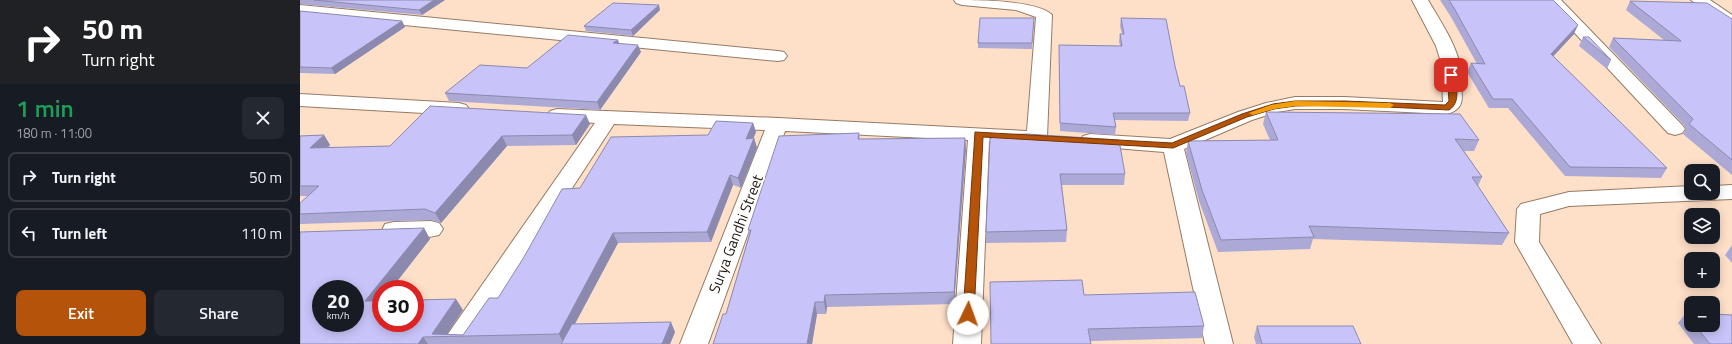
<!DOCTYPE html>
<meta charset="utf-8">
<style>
:root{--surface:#171b24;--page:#242831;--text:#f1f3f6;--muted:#9ea1a6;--line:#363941;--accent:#b45309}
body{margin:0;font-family:"Titillium Web",sans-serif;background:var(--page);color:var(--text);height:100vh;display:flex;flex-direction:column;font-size:15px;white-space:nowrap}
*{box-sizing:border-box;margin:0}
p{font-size:13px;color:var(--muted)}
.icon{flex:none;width:22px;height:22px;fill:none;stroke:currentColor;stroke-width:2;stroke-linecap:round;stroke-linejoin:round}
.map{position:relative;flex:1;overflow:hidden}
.drawer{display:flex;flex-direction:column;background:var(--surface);width:300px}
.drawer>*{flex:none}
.top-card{background:#202124;color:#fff;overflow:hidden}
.fabs{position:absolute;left:1384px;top:164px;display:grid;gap:8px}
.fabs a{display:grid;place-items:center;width:36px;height:36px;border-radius:8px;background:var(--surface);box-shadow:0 2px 10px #0003;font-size:20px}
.speed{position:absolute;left:12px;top:280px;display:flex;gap:8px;font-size:20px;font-weight:700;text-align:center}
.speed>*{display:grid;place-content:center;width:52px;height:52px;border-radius:50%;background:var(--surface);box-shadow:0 2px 10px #0003;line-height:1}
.speed small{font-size:10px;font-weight:400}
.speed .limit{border:6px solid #d22;background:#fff;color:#111}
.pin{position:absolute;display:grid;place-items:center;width:34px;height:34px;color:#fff;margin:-17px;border-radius:8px;box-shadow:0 2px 6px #0006}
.me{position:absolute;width:44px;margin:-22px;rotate:3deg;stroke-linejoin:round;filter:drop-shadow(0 0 3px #0008)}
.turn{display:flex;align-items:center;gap:14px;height:84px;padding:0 16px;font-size:18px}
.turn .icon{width:52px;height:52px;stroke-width:2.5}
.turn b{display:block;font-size:28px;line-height:34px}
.round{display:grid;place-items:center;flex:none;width:42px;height:42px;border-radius:8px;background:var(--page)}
.summary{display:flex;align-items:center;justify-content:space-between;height:68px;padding:0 16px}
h1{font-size:24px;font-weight:600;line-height:30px;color:#1e9e55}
.primary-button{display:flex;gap:8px;margin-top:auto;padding:8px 16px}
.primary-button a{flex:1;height:46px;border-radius:8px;background:var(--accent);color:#fff;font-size:16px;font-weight:600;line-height:46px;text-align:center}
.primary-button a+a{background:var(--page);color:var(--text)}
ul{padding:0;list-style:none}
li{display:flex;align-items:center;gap:12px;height:50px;margin:0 8px 6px;padding:0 8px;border:2px solid var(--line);border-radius:8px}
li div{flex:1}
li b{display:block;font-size:15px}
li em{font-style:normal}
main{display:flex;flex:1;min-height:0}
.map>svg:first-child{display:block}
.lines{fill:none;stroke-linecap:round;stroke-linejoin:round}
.minor-casing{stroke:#967b65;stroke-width:2}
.minor{fill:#fff;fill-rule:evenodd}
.wall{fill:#aca9d6}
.shaded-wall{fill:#8c89ae}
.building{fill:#c8c4f9;stroke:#8c89ae;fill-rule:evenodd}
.route{fill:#b45309;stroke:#753606}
.slow{fill:#f59e0b}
.labels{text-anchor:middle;stroke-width:4;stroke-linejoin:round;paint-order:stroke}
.street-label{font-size:15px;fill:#20160e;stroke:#fff}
</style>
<main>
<section class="drawer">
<div class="top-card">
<div class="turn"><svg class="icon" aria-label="right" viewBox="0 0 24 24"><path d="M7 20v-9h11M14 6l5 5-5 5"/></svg><div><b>50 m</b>Turn right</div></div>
</div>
<div class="summary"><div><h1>1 min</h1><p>180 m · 11:00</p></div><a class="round"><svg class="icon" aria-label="close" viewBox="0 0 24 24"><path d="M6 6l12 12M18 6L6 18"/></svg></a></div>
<ul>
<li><svg class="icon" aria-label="right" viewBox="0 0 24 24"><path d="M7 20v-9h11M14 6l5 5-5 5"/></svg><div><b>Turn right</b></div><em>50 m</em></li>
<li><svg class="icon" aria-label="left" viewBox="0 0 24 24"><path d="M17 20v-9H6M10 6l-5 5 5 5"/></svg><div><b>Turn left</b></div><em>110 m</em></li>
</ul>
<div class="primary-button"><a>Exit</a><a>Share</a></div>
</section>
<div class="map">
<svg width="1432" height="344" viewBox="0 0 1432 344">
<rect width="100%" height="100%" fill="#fedfc8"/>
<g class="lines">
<defs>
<path id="minor" d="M654 0C677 0 738 0 752 15L747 137 744 141 737 143 729 140 722 142 689 141 681 344H653L668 140 485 131 408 344H380L465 130 314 124 170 344H141L295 123 250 119 247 115 250 111 257 109 478 118 727 131 736 17 716 10 662 5 656 3Z
M1112 0H1128C1139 19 1153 39 1159 61 1161 69 1161 78 1161 86 1163 100 1163 110 1147 114L1044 109H995L977 112 952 120 884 149 933 344H905L864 152 790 146 783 144 780 140 783 136 790 134 870 139 938 112 966 103 995 97H1044L1143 102 1141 62 1136 46Z
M1244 0H1261L1382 125 1385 129 1382 133 1375 135 1368 133Z
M1391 0H1410L1432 15V27L1426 26Z
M0 5 478 51 484 52 487 56 484 60 478 61 0 15Z
M0 94 159 103 166 105 169 109 166 113 159 115 0 106Z
M1432 185V199L1269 206 1240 214 1239 242 1301 344H1273L1215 242 1217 209 1221 204 1269 192 1391 186V193H1413V186Z
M131 221 139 223 143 229 139 235C123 239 102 240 85 236L82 230 85 224 94 222Z"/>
</defs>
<!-- minor casing -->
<use href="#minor" class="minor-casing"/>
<!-- minor -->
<use href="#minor" class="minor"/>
</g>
<!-- wall -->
<path class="wall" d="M0 0H145L122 15 0 4Z
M1140 0H1253L1274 34 1253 56 1367 168 1361 178 1265 176 1208 108H1189L1167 72 1171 63 1177 64 1151 17Z
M1330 1 1432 19V175L1383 134 1386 129 1383 124 1309 47 1313 38 1364 40 1326 10Z
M360 10 333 36 286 31 284 26Z
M0 11 102 21 105 27 35 74 0 73Z
M734 18 732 49 678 48V43Z
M821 18 875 66 880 86 890 113 888 121 815 120 816 127 815 135 760 131 759 45 820 46 819 41 820 34H822L820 26Z
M1283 37 1311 60 1307 69 1279 46Z
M318 40 319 44 341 52 300 110 149 101 145 93Z
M966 112 1179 140 1174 151H1164L1182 177 1178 186 1209 233 1202 245 1013 239 1010 249 918 252 899 201 886 153 888 141 970 140 963 124Z
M453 123 456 132 453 139 454 138 457 148 441 188 433 185 411 242 318 243 275 324 375 332 370 344H0L124 228 130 239 91 289H81V323L163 310 146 334 163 335 198 298 280 188 408 135Z
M290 124 276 145 207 146 141 223 131 220 0 224V203L8 196H0V136L24 135 30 145 28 148 90 146Z
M559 133 560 139 665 138 666 149 654 304 527 307 526 314H517L512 344H413L426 314 449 235 448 230Z
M692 138 825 174 824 185H762L767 230 766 242 686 243V232Z
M1432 245V263L1425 255Z
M784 295 904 326 902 338 790 341Z
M1386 313H1391V325H1413L1432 344H1394L1378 323Z
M957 326 1061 344H956L954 337Z"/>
<!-- shaded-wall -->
<path class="shaded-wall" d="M134 0H145L122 15 119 10Z
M359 5 360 10 333 36 331 30Z
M102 21 105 27 35 74 31 68Z
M1278 25 1274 34 1247 63 1251 54Z
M318 40 320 47 313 43Z
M338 45 341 52 300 110 297 102Z
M286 115 290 124 276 145 272 135Z
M453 123 456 132 449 148 446 139Z
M24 135 30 145 17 158 10 148Z
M202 136 207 146 141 223 135 213Z
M454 138 457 148 441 188 438 178Z
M665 138 666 149 654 304V292Z
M430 175 433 185 411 242 407 232Z
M124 228 130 239 91 289H81V301H65Z
M313 233 318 243 264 344 259 334Z
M525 295 527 307 526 314 524 302Z
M156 299 163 310 145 337 132 334Z
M515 302 517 314 512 344H507Z
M371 322 375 332 370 344H362Z
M123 337 128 344H118Z"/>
<!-- building -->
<path class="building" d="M14 0H134L119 10Z
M1149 0H1253L1278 25 1251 54 1367 168 1270 167 1212 99H1193L1171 63 1185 64 1154 8Z
M1330 1 1407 3 1432 19V160L1389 124 1393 119 1389 115 1313 38 1381 41Z
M313 3 359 5 331 30 284 26Z
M0 11 102 21 31 68 0 67Z
M680 18H734L732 43H678Z
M821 18 866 19 875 66 880 86H884L890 113H813L816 127 760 123 759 45 822 46 820 34H824Z
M268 35 318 40 313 43 338 45 297 102 145 93 180 65 227 68Z
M1283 37H1289L1311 60Z
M130 106 286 115 272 135 202 136 135 213 125 209 0 214V203L19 186H0V136L24 135 10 148 90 146Z
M966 112 1160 114 1179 140 1155 139 1182 177H1172L1209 233 1009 226 1014 237 921 240 902 190 888 141 978 140Z
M416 121 453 123 446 139 454 138 438 178 430 175 407 232 313 233 259 334 123 337 118 344H0V232L124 228 65 301H81V323H115V300L156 299 132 334 163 335 189 298H198L224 257 262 189 280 188 311 137 408 135ZM21 289H55V323H21Z
M559 133 558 139 665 138 654 292 525 295 524 302H515L507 344H413L423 314H426L451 230H448L479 136Z
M727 134 819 140 825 174H760L767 230 686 232 690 138H692V135Z
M782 280 784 295 895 292 904 326 788 329 791 344H691L690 282Z
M1386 313H1391V320Z
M1413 314 1432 315V344H1410L1395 325H1413Z
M371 322 362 344H261L272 324Z
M957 326H1053L1061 344H962Z"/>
<!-- route -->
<path class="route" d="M1151 73 1155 75C1156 88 1161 102 1149 110L1044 105 995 106 974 109 947 117 873 148 683 137 674 314 668 318 663 314 675 132 872 143 942 114 973 104 995 101H1044L1145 105 1149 101 1147 75Z"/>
<!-- slow -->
<path class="slow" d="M995 101 1090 103 1094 105 1090 108 995 106 974 109 953 115 949 113 971 105Z"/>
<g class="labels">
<!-- street labels -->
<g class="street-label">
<text transform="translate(436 234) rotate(-69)" y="5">Surya Gandhi Street</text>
</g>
</g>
</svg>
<div class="fabs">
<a><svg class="icon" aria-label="search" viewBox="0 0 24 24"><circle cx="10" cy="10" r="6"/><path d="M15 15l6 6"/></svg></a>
<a><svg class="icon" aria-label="layers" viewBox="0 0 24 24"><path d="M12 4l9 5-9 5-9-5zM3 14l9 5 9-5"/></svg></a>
<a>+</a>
<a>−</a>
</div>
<div class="speed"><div>20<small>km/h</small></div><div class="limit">30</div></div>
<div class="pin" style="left:1151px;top:75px;background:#d93025"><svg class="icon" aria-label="arrive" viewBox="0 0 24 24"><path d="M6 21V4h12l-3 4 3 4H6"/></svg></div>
<svg class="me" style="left:668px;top:314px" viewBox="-20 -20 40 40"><circle r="19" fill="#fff"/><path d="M0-13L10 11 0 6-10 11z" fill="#b45309"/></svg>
</div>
</main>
